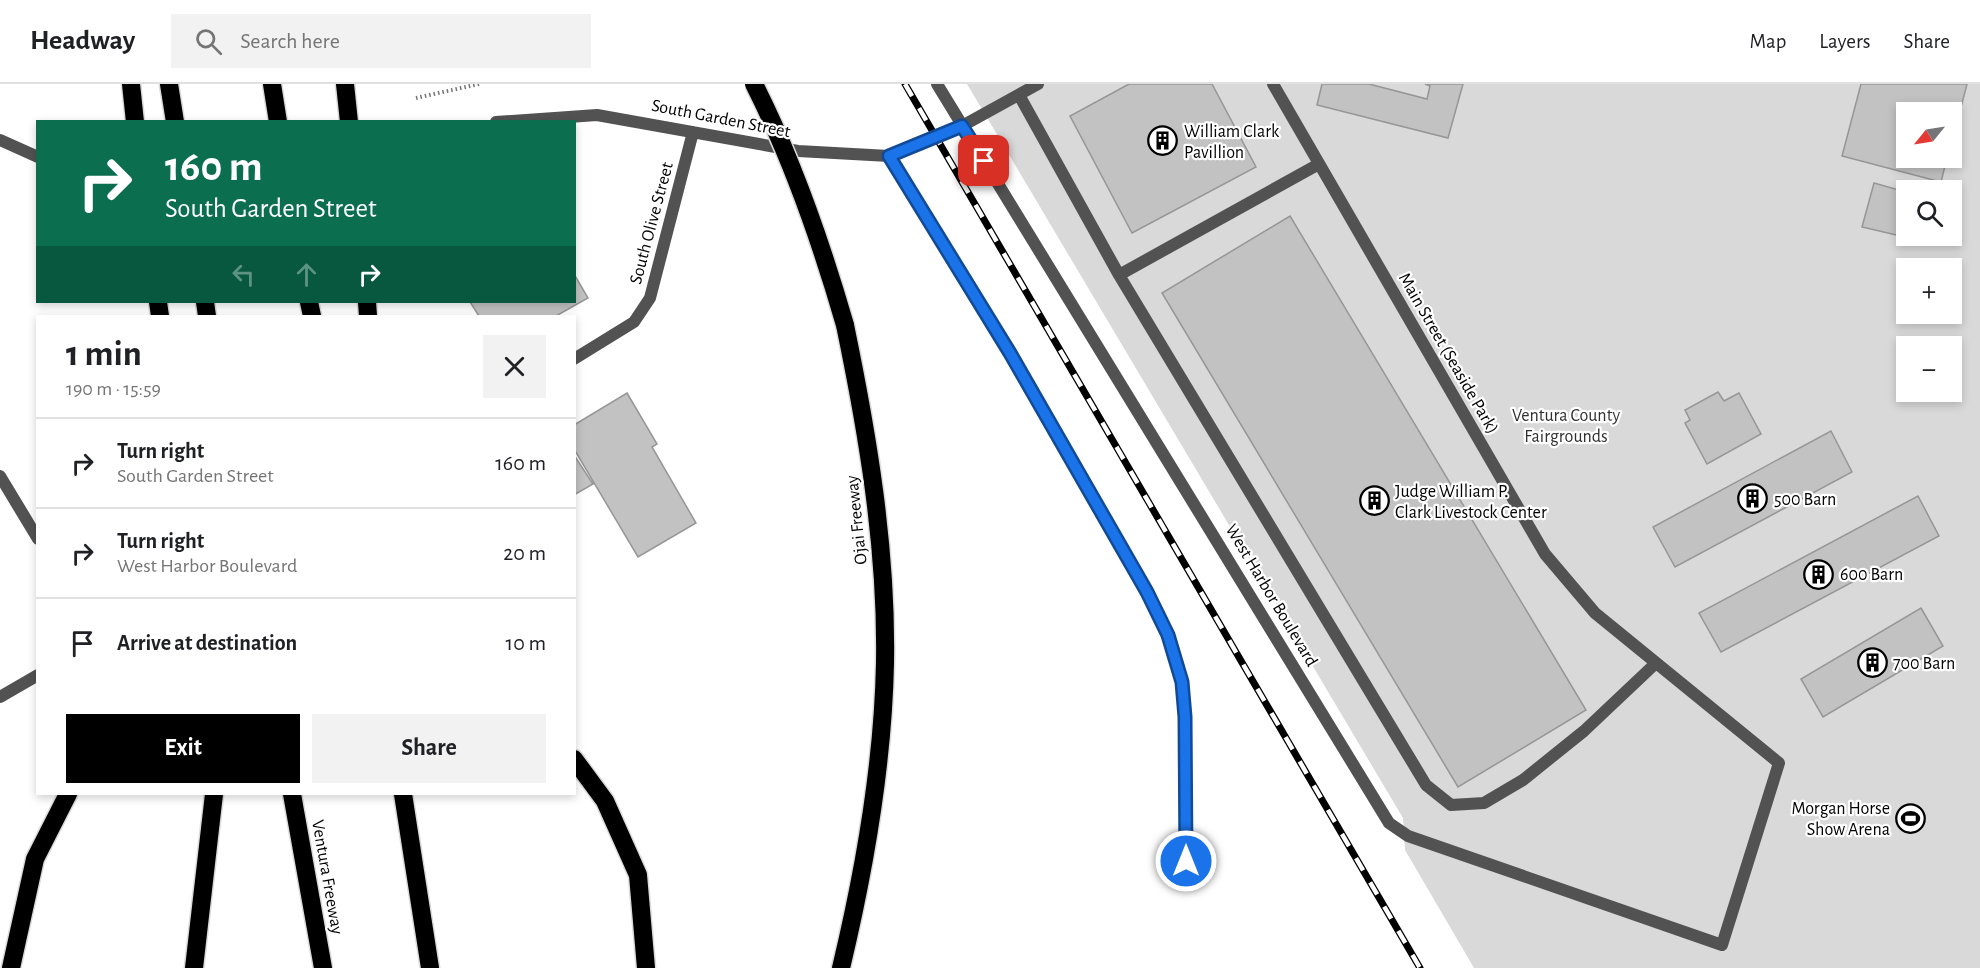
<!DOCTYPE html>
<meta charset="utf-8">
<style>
:root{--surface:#fff;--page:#f2f2f2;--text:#202124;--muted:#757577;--line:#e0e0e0;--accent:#000}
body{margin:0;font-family:"Alegreya Sans",sans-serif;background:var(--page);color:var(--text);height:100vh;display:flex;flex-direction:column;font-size:22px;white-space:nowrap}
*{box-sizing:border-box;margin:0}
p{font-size:20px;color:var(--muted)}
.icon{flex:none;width:33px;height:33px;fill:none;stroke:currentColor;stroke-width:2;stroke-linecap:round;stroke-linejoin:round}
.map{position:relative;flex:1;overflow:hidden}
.details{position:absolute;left:36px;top:231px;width:540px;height:480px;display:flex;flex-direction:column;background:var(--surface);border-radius:0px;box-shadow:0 3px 9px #0003}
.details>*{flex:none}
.banner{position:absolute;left:36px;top:36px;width:540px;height:183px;border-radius:0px;box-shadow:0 3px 9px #0003;background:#0b6e4f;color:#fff;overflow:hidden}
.needle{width:39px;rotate:240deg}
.tools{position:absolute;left:1896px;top:18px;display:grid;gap:12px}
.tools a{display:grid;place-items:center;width:66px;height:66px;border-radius:0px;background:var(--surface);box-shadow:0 3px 9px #0003;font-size:30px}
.pin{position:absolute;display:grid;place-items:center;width:51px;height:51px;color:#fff;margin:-26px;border-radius:12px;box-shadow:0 3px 9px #0006}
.me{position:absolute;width:66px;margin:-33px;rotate:0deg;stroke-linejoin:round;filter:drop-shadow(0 0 4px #0008)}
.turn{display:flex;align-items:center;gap:21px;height:126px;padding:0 30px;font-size:27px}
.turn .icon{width:78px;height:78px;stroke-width:2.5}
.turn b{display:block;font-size:42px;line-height:51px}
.lanes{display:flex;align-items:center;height:57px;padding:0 30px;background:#0003;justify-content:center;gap:30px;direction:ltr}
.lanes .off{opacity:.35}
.round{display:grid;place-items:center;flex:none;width:63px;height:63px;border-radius:0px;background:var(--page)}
.head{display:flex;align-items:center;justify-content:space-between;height:102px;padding:0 30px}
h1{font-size:36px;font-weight:700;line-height:45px}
.button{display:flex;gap:12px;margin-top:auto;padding:12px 30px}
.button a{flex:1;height:69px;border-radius:0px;background:var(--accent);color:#fff;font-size:24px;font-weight:700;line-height:69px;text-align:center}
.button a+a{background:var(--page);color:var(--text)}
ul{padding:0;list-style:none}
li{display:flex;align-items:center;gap:18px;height:90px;padding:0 30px;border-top:2px solid var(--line)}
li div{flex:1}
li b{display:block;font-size:22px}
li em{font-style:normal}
header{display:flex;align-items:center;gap:36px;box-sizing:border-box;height:84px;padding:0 30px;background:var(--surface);border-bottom:2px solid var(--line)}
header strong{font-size:28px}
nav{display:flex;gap:33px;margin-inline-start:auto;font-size:21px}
.search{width:420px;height:54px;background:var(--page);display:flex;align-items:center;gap:15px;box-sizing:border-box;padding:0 21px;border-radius:0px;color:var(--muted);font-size:22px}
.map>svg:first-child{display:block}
.green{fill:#d9d9d9;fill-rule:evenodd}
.building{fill:#c2c2c2;stroke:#969696;stroke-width:1.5}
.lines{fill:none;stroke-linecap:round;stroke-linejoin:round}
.motorway-casing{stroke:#dbdbdb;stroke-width:21}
.path{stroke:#747474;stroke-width:4;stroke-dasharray:1.5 3;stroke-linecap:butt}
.service{stroke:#525252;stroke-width:12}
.minor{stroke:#525252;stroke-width:12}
.motorway{stroke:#000;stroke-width:18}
.rail-casing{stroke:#000;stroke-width:7}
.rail{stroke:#fff;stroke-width:4.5;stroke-dasharray:14;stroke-linecap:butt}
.motorway-bridge-casing{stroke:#dbdbdb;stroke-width:21;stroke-linecap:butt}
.motorway-bridge{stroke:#000;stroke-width:18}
.route-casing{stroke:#114b97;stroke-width:15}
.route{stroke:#1a73e8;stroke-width:10}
.labels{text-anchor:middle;stroke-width:4.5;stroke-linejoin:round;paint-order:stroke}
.street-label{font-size:18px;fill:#000;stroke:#fff}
.poi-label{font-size:18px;fill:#000;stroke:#fff;text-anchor:start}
.park-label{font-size:18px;fill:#303030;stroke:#fff}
</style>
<header>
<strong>Headway</strong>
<div class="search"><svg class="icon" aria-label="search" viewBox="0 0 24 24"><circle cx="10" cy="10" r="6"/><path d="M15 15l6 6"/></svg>Search here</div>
<nav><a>Map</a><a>Layers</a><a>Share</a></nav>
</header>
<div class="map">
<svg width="1980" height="884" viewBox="0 0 1980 884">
<rect width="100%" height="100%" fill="#fff"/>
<!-- green -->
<path class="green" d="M967 0H1980V884H1474L1405 766 1403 734ZM1906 28H1952V74H1906ZM1906 106H1952V152H1906ZM1906 184H1952V230H1906ZM1906 262H1952V308H1906Z"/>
<!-- building -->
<path class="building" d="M1129 0H1212L1256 83 1132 149 1070 32Z
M1322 0H1369L1427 15 1430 2 1425 0H1463L1448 54 1317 21Z
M1861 0H1967L1952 58V28H1906V74H1947L1941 98 1842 72Z
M1874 99 1906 108V152H1919L1918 156 1862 143Z
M1290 132 1586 626 1458 703 1162 209Z
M574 190 588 214 556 232H479L470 218H574Z
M1718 308 1724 317 1739 309 1761 350 1707 380 1685 339 1690 336 1685 326Z
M627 309 657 360 652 363 696 439 638 473 574 365V341Z
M1831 347 1852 388 1675 483 1653 443Z
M574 371 593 400 574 411Z
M1918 412 1939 452 1721 568 1699 529Z
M1921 524 1943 562 1823 633 1801 595Z"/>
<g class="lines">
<defs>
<path id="motorway" d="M131 0 135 38
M169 0 175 38
M272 0 278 38
M345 0 349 38
M158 218 160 232
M205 218 207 232
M309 218 312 232
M367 218 368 232
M574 675 605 717 638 791 646 884
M292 710 323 884
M403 710 430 884
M11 884 35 775 68 710
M194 884 214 710
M841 884C865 784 883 682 885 579 887 465 868 352 845 241"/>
</defs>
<!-- motorway casing -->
<use href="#motorway" class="motorway-casing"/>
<!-- path -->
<path class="path" d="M416 14 479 0"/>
<!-- service -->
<path class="service" d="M937 0 1389 739 1408 752 1722 861 1779 679 1595 529 1545 470 1273 0
M1019 11 1119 191 1319 80
M889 72 962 42 1038 0
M1119 191 1426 701 1451 721 1484 719 1523 696 1584 647 1656 579
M0 392 38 455"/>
<!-- minor -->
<path class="minor" d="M496 38 597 31 798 67 889 72 1010 269 1147 508 1168 551 1182 598 1185 633 1186 801
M0 56 38 73
M574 275 634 238 650 214 693 48
M0 613 38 591"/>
<!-- motorway -->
<use href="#motorway" class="motorway"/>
<defs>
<path id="rail" d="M905 0 1420 884"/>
</defs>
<!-- rail casing -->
<use href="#rail" class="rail-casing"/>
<!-- rail -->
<use href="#rail" class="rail"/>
<defs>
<path id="motorway-bridge" d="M754 0C793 77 821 158 845 241"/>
</defs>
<!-- motorway-bridge casing -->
<use href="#motorway-bridge" class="motorway-bridge-casing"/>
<!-- motorway-bridge -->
<use href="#motorway-bridge" class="motorway-bridge"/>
</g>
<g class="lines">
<defs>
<path id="route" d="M984 77 962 42 889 72 1010 269 1147 508 1168 551 1182 598 1185 633 1186 777"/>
</defs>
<!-- route casing -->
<use href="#route" class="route-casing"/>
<!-- route -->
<use href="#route" class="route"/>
</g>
<!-- icons -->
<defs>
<symbol id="building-ring" viewBox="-11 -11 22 22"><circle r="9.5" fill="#fff" stroke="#000" stroke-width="1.5"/><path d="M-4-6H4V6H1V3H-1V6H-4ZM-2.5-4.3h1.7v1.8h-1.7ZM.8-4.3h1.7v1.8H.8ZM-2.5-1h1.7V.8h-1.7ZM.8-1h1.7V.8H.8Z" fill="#000"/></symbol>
<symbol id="stadium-ring" viewBox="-11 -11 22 22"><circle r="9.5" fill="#fff" stroke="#000" stroke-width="1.5"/><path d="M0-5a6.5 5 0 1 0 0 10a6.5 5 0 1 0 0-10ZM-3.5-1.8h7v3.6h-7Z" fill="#000"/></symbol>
</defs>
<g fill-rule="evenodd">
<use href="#building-ring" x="1146" y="40" width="33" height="33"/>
<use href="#building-ring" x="1736" y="398" width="33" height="33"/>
<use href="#building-ring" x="1358" y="400" width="33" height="33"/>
<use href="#building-ring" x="1802" y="474" width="33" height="33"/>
<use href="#building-ring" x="1856" y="562" width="33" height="33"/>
<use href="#stadium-ring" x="1894" y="718" width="33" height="33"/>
</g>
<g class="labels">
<!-- street labels -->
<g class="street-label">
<text transform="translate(721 34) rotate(11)" y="6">South Garden Street</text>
<text transform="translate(651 139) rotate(-75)" y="6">South Olive Street</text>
<text transform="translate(1449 269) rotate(60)" y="6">Main Street (Seaside Park)</text>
<text transform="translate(856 436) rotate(-96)" y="6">Ojai Freeway</text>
<text transform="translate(1272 511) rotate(59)" y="6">West Harbor Boulevard</text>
<text transform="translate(328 793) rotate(80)" y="6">Ventura Freeway</text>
</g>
<!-- poi labels -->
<g class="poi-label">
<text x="1184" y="53">William Clark<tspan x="1184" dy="21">Pavillion</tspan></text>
<text x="1395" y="413">Judge William P.<tspan x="1395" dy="21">Clark Livestock Center</tspan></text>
<text x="1774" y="421">500 Barn</text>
<text x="1840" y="496">600 Barn</text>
<text x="1893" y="585">700 Barn</text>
<text x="1890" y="730" text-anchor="end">Morgan Horse<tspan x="1890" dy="21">Show Arena</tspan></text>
</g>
<!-- park labels -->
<g class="park-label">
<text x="1566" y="337">Ventura County<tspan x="1566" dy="21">Fairgrounds</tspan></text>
</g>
</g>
</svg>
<div class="tools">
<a><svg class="needle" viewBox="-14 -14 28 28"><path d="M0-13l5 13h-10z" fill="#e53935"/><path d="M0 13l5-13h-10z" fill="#757577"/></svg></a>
<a><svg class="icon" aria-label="search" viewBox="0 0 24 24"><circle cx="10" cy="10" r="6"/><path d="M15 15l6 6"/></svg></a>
<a>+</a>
<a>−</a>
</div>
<div class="pin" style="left:984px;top:77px;background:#d93025"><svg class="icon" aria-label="arrive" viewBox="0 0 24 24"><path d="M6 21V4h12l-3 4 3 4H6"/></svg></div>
<svg class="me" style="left:1186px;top:777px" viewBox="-20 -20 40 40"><circle r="17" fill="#1a73e8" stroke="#fff" stroke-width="3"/><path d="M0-11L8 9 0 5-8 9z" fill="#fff"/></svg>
<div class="banner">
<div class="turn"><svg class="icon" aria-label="right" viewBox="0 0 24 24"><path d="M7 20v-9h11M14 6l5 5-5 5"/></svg><div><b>160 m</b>South Garden Street</div></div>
<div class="lanes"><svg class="icon off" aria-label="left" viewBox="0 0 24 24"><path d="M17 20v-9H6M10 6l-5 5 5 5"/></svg><svg class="icon off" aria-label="ahead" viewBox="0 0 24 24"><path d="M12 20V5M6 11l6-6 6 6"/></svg><svg class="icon" aria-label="right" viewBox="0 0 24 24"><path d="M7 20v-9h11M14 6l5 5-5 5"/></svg></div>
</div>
<section class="details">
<div class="head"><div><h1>1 min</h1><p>190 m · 15:59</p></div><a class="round"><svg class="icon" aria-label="close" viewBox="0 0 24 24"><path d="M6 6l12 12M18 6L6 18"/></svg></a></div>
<ul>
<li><svg class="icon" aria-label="right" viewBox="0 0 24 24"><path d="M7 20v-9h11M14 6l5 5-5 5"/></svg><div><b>Turn right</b><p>South Garden Street</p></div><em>160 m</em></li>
<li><svg class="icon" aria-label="right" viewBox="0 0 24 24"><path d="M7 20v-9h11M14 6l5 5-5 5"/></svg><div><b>Turn right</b><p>West Harbor Boulevard</p></div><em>20 m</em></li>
<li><svg class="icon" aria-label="arrive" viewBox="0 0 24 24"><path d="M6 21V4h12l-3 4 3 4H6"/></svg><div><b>Arrive at destination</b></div><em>10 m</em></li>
</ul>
<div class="button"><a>Exit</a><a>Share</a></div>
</section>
</div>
